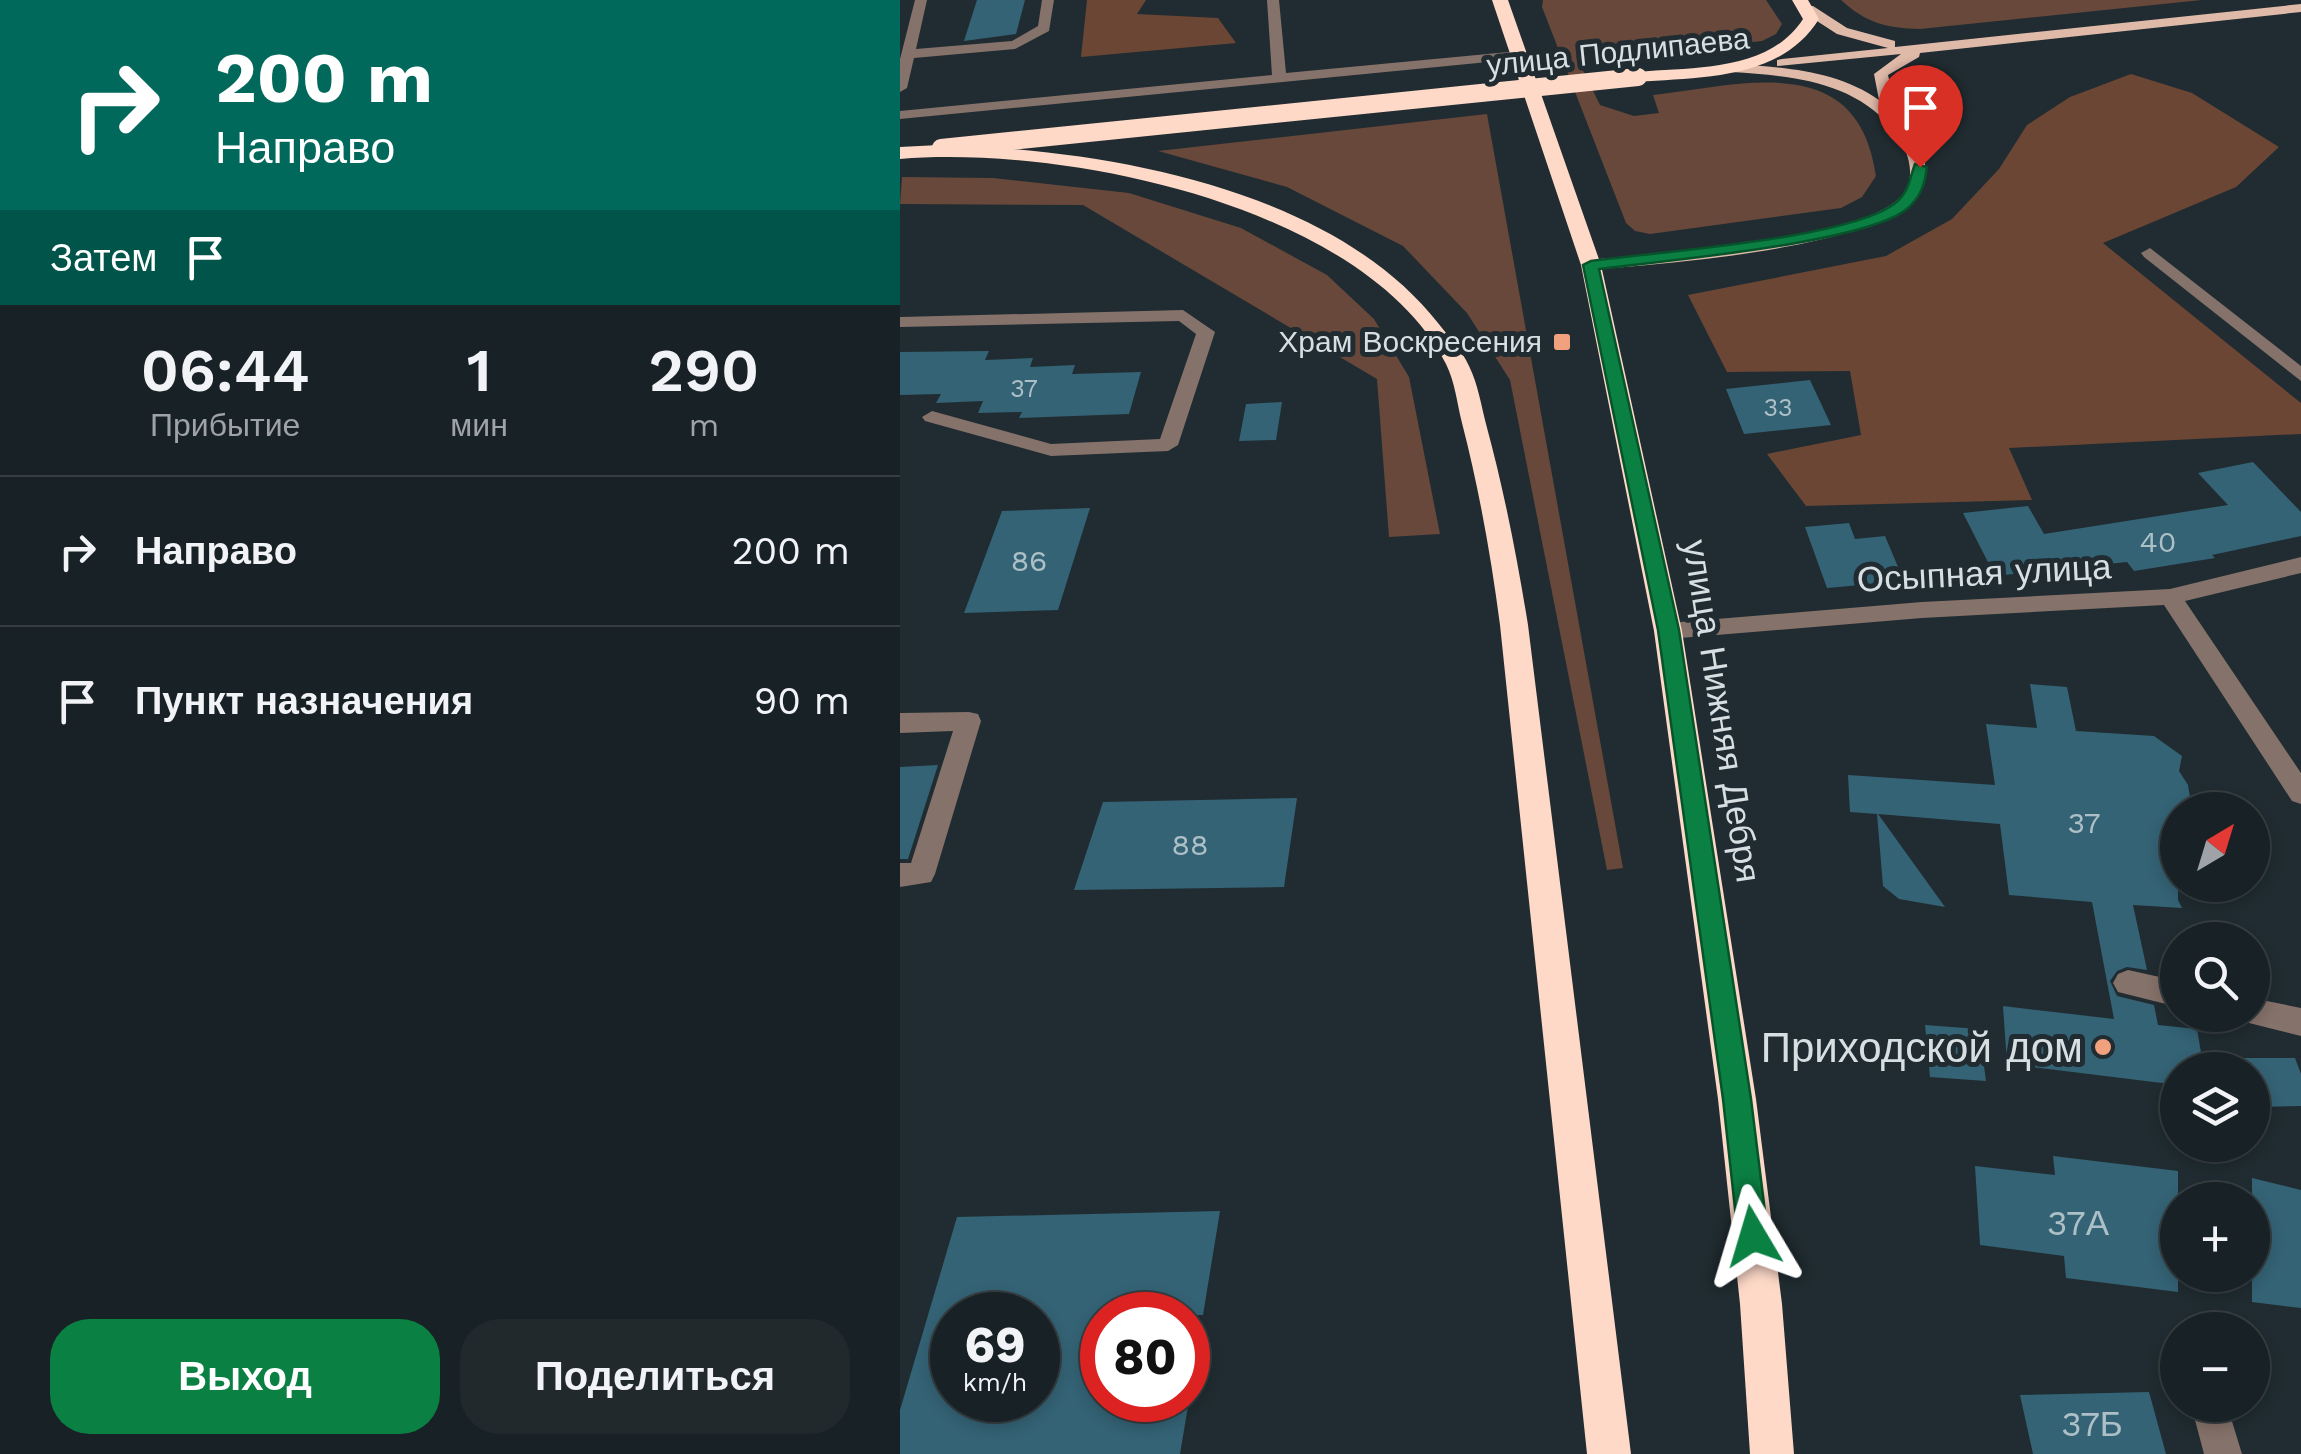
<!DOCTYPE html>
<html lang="ru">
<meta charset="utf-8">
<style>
:root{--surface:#182125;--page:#21292d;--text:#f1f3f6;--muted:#9fa3a7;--line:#363e42;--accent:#0b8043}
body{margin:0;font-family:"Work Sans",sans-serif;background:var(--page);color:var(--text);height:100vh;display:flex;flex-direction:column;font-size:38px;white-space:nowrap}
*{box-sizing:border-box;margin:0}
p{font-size:32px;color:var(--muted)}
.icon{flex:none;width:55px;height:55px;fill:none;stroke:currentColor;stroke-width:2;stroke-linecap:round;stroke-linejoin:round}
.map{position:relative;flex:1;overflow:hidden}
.details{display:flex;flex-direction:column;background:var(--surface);width:900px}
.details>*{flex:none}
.hud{background:#00695c;color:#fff;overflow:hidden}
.needle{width:65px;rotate:38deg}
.controls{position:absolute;left:1260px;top:792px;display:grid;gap:20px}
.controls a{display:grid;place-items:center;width:110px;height:110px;border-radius:50%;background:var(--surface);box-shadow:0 5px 15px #0003,0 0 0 2px var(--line);font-size:50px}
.speed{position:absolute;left:30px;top:1292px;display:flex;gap:20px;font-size:50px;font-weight:700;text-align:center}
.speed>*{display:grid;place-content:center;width:130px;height:130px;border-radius:50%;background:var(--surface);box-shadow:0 5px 15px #0003,0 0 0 2px var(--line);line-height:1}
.speed small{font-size:25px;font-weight:400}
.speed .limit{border:15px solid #d22;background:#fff;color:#111}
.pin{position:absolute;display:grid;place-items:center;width:85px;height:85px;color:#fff;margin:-102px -42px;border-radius:50% 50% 50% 0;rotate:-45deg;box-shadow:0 0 10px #0007}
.pin .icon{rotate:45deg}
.me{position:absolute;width:110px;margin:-55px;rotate:353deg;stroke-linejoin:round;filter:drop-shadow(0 0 8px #0008)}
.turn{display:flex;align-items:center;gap:35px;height:210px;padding:0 50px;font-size:45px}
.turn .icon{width:130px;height:130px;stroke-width:2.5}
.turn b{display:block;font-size:70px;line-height:85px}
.then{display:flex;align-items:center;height:95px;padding:0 50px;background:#0003;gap:20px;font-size:38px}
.eta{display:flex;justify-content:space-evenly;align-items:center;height:170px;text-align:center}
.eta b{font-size:60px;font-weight:600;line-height:70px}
.action{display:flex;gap:20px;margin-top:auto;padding:20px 50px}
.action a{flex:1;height:115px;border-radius:40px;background:var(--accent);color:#fff;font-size:40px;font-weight:600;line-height:115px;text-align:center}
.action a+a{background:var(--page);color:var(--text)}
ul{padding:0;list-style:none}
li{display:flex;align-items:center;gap:30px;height:150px;padding:0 50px;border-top:2px solid var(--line)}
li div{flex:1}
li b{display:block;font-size:38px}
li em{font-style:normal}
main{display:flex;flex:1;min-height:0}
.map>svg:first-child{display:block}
.green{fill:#67483a}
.forest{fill:#6c4635}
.building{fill:#346375;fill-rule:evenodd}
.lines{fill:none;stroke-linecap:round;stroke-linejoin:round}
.minor{fill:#85726a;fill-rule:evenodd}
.major{fill:#e0baa9;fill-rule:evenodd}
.highway{fill:#fed9c8;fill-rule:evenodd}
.highway-bridge{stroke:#fed9c8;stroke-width:18}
.route{fill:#0b8043;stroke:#07532c;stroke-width:2.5}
.poi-dot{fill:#f1a17d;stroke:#202c31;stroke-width:4}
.labels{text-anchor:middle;stroke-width:10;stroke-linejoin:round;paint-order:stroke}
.far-number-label{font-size:25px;fill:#aec0c7}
.far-street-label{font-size:30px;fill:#d7dfe2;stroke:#202c31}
.far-poi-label{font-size:30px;fill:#d7dfe2;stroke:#202c31;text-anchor:end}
.number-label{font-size:30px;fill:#aec0c7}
.street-label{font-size:35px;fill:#d7dfe2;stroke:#202c31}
.near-number-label{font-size:35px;fill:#aec0c7}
.near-poi-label{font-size:42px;fill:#d7dfe2;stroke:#202c31;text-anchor:end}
</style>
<main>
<section class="details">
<div class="hud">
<div class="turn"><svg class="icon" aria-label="right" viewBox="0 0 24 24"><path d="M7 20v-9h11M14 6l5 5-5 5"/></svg><div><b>200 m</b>Направо</div></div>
<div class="then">Затем<svg class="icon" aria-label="arrive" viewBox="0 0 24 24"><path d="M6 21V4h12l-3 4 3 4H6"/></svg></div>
</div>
<div class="eta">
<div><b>06:44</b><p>Прибытие</p></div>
<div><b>1</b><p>мин</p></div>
<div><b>290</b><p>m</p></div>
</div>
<ul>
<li><svg class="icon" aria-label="right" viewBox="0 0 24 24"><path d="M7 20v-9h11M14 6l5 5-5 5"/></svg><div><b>Направо</b></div><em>200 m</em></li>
<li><svg class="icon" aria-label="arrive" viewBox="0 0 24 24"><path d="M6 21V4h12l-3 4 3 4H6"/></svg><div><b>Пункт назначения</b></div><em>90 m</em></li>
</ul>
<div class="action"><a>Выход</a><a>Поделиться</a></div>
</section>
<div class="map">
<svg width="1401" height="1454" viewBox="0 0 1401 1454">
<rect width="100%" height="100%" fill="#202c31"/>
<!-- green -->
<path class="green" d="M643 0H866L882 24 876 34 862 41 729 57 716 44 698 45 676 56 700 105 734 116 759 113 753 95C844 85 958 49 976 176L962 197 941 208 750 234 735 231 726 223 642 7Z
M941 0H1302L1020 29C986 28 966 23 941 0Z
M587 114 723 868 707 870 610 380 567 313 503 246 387 187 258 151Z
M2 177 93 178 229 193 341 228 427 275 474 319 509 377 540 534 489 537 477 379 183 205 0 204Z"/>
<!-- forest -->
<path class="forest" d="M187 0H246L237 14 318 18 336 43 181 57Z
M1231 74 1292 93 1379 147 1336 187 1203 243 1401 403V434L1109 448 1132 500 906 506 867 454 961 435 950 371 827 372 788 295 986 256 1052 219 1099 169 1127 125 1170 97Z"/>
<!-- building -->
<path class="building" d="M77 0H125L116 34 64 41Z
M89 351 85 360 133 358 130 367 175 365 172 374 241 372 229 414 119 418 122 412 78 413 83 401 36 403 41 394 0 395V352Z
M910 380 931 425 844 434 826 389Z
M382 402 376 440 339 441 346 404Z
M1353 462 1401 512V536L1312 555 1315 558 1234 571 1227 562 1095 576 1063 513 1128 506 1144 534 1328 505 1298 473Z
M190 508 158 610 64 613 102 511Z
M949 523 955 539 985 536 1004 581 927 588 905 527Z
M1130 684 1167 687 1176 731 1254 736 1282 756 1279 771 1288 785 1292 810H1278V900L1282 908 1233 905 1247 970 1227 967 1217 971 1210 981 1217 996 1254 1005 1258 1025 1297 1029 1304 1070H1278V1085L1107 1064 1103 1006 1214 1019 1192 902 1109 895 1100 824 978 814 1045 907 999 899 983 886 977 814 950 812 948 775 1095 785 1086 724 1137 728Z
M38 765 8 859H0V767Z
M397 798 384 887 174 890 203 802Z
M1025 1025 1079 1029 1086 1081 1030 1077Z
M1340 1058H1395L1401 1074V1106L1358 1107 1352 1092V1070H1345Z
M1153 1156 1278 1171V1292L1166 1278 1164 1256 1080 1245 1075 1166 1155 1175Z
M1352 1178 1401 1190V1308L1352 1302Z
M320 1211 303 1315H202V1400H289L280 1454H0V1410L57 1217ZM52 1315H138V1400H52Z
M1249 1392 1266 1454H1133L1120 1395Z"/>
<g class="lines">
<!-- minor -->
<path class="minor" d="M15 0H27L16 49 112 41 138 26 142 0H154L149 31 115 49 14 58 7 88 0 92V59Z
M367 0H379L386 73 619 51 626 55 619 59 0 119V111L372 75Z
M1250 248 1401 366V381L1244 257 1241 253Z
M283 310 315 332 278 445 268 451 151 456 25 421 22 417 32 411 151 444 260 439 296 334 279 321 0 327V317Z
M1401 557V573L1285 601 1401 773V804L1392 801 1264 605 1022 618 768 639 756 631 768 623 1022 602 1270 589Z
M69 712 78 714 81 721 35 874 31 882 0 887V863H11L53 731 0 733V713Z
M1228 970 1278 981V1007L1218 992 1213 983 1218 974Z
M1352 998 1401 1008V1036L1341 1021 1339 1015H1352Z
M1291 1405H1327L1342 1454H1304Z"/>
<!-- major -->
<path class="major" d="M1401 4V12L1020 53 1019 57 988 75C991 87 992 101 996 113 1004 135 1031 150 1025 180 1013 249 752 264 691 270L682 265 691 260C763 252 940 243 995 202 1021 183 1009 149 992 128 951 80 890 76 832 72L825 68 832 64C882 67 937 70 979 100L974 74 1001 54 877 66V60L882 59 988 48 937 34 903 12V6H913L947 28 995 41V47Z"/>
<!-- highway -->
<path class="highway" d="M592 0H608L701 265 782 631 856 1099 882 1304 894 1454H850L840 1304 818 1099 754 631 681 265Z
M892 0H908L919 19C881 80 802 77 738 82L729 77 738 72C794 67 869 72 903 19Z
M39 145C202 149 431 187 538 323 549 337 562 350 569 366 578 384 581 405 586 424 604 490 617 557 628 625L731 1454H687L600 625C591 556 579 489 562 423 557 403 555 382 546 364 465 205 162 145 0 159V147Z"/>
<!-- highway-bridge -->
<path class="highway-bridge" d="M41 148 738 77"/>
</g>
<!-- route -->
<path class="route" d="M1015 164 1027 167C1025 184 1021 196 1008 208 969 243 760 261 699 269L779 630 851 1099 868 1236 864 1247 853 1251 842 1247 838 1236 823 1099 758 630 683 265 691 261C756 252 947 239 994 204 1009 193 1009 180 1015 164Z"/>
<!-- markers -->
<g class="poi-dot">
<rect x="652" y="332" width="20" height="20" rx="5"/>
<circle cx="1203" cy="1047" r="10"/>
</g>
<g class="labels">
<!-- far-number labels -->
<g class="far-number-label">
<text x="124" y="397">37</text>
<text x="878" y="416">33</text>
</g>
<!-- far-street labels -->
<g class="far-street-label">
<text transform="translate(718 52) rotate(-6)" y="10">улица Подлипаева</text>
</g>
<!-- far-poi labels -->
<g class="far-poi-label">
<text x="642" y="352">Храм Воскресения</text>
</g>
<!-- number labels -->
<g class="number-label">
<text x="1258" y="552">40</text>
<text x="129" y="571">86</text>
<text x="1184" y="833">37</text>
<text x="290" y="855">88</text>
</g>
<!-- street labels -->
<g class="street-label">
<text transform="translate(1084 573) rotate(-3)" y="12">Осыпная улица</text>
<text transform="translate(822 711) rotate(81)" y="12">улица Нижняя Дебря</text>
</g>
<!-- near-number labels -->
<g class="near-number-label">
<text x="1178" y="1235">37А</text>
<text x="1192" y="1436">37Б</text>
</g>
<!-- near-poi labels -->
<g class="near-poi-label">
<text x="1183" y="1062">Приходской дом</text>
</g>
</g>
</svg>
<div class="controls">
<a><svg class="needle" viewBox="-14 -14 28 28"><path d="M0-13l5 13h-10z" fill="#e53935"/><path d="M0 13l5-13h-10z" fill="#9fa3a7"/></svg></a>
<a><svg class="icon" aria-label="search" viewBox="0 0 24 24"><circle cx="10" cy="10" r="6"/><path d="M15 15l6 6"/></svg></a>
<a><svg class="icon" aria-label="layers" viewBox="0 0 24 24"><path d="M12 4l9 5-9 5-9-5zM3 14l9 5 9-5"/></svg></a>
<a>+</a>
<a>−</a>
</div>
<div class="speed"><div>69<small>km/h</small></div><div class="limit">80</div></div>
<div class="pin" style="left:1020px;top:167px;background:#d93025"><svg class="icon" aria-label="arrive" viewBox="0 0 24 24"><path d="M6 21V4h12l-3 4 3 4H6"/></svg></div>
<svg class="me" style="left:853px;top:1236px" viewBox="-20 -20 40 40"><path d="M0-17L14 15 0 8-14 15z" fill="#0b8043" stroke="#fff" stroke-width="4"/></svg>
</div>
</main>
